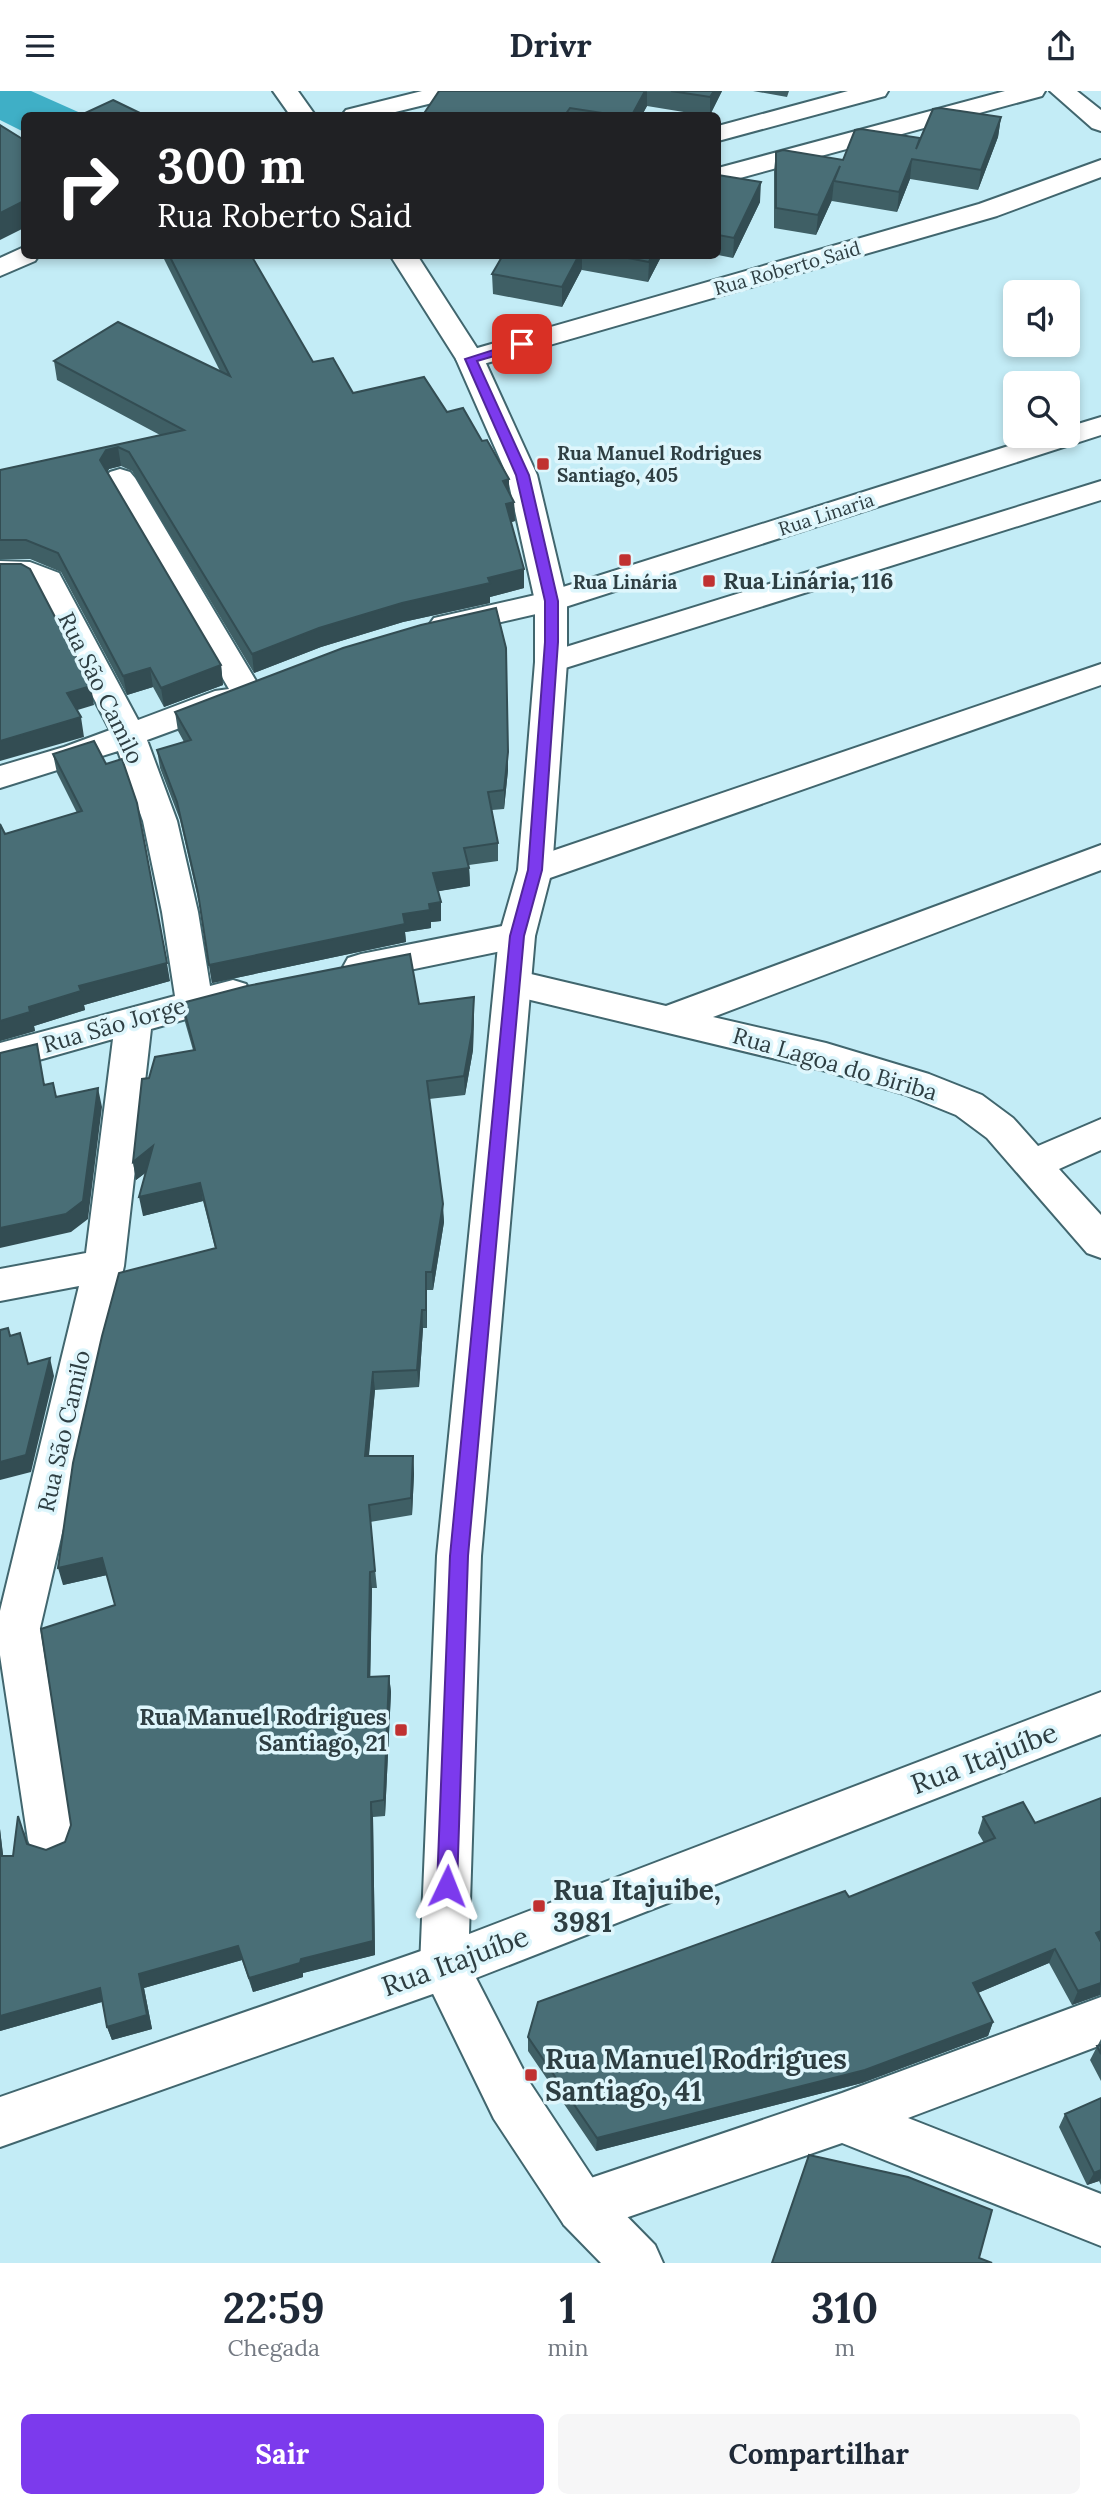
<!DOCTYPE html>
<html lang="pt">
<meta charset="utf-8">
<style>
:root{--surface:#fff;--page:#f6f6f7;--text:#1f2937;--muted:#747a83;--accent:#7c3aed}
body{margin:0;font-family:Lora,serif;background:var(--page);color:var(--text);height:100vh;display:flex;flex-direction:column;font-size:26px;white-space:nowrap}
*{box-sizing:border-box;margin:0}
p{font-size:23px;color:var(--muted)}
.icon{flex:none;width:38px;height:38px;fill:none;stroke:currentColor;stroke-width:2;stroke-linecap:round;stroke-linejoin:round}
.map{position:relative;height:2172px;overflow:hidden}
.panel{display:flex;flex-direction:column;background:var(--surface);flex:1}
.panel>*{flex:none}
.top-card{position:absolute;left:21px;top:21px;width:700px;height:147px;border-radius:10px;box-shadow:0 4px 10px #0003;background:#202124;color:#fff;overflow:hidden}
.tools{position:absolute;left:1003px;top:189px;display:grid;gap:14px}
.tools a{display:grid;place-items:center;width:77px;height:77px;border-radius:10px;background:var(--surface);box-shadow:0 4px 10px #0003;font-size:35px}
.pin{position:absolute;display:grid;place-items:center;width:60px;height:60px;color:#fff;margin:-30px;border-radius:14px;box-shadow:0 4px 10px #0006}
.me{position:absolute;width:77px;margin:-38px;rotate:2deg;stroke-linejoin:round;filter:drop-shadow(0 0 5px #0008)}
.turn{display:flex;align-items:center;gap:24px;height:147px;padding:0 21px;font-size:32px}
.turn .icon{width:91px;height:91px;stroke-width:2.5}
.turn b{display:block;font-size:49px;line-height:60px}
.eta{display:flex;justify-content:space-evenly;align-items:center;height:119px;text-align:center}
.eta b{font-size:42px;font-weight:800;line-height:49px}
.cta{display:flex;gap:14px;margin-top:auto;padding:14px 21px}
.cta a{flex:1;height:80px;border-radius:10px;background:var(--accent);color:#fff;font-size:28px;font-weight:800;line-height:80px;text-align:center}
.cta a+a{background:var(--page);color:var(--text)}
header{display:flex;justify-content:space-between;align-items:center;height:91px;padding:0 21px;background:var(--surface);font-size:32px;font-weight:800}
.map>svg:first-child{display:block}
.water{fill:#3fafc6}
.lines{fill:none;stroke-linecap:round;stroke-linejoin:round}
.minor-casing{stroke:#41666e;stroke-width:4}
.major-casing{stroke:#41666e;stroke-width:4}
.minor{fill:#fff;fill-rule:evenodd}
.major{fill:#fff;fill-rule:evenodd}
.wall{fill:#3f5f65}
.shaded-wall{fill:#334d53}
.building{fill:#496e76;stroke:#334d53;stroke-width:2}
.route{fill:#7c3aed;stroke:#51269a;stroke-width:2}
.poi-dot{fill:#c03131;stroke:#def6fc;stroke-width:2.5}
.labels{text-anchor:middle;stroke-width:7;stroke-linejoin:round;paint-order:stroke}
.far-street-label{font-size:19px;fill:#2e3e42;stroke:#def6fc}
.far-poi-label{font-size:19px;font-weight:bold;fill:#2e3e42;stroke:#def6fc;text-anchor:start}
.poi-label{font-size:23px;font-weight:bold;fill:#2e3e42;stroke:#def6fc;text-anchor:start}
.street-label{font-size:23px;fill:#2e3e42;stroke:#def6fc}
.near-street-label{font-size:28px;fill:#2e3e42;stroke:#def6fc}
.near-poi-label{font-size:28px;font-weight:bold;fill:#2e3e42;stroke:#def6fc;text-anchor:start}
</style>
<header><svg class="icon" aria-label="menu" viewBox="0 0 24 24"><path d="M4 6h16M4 12h16M4 18h16"/></svg>Drivr<svg class="icon" aria-label="share" viewBox="0 0 24 24"><path d="M12 15V3M7 8l5-5 5 5M5 13v7h14v-7"/></svg></header>
<div class="map">
<svg width="1101" height="2172" viewBox="0 0 1101 2172">
<rect width="100%" height="100%" fill="#c3ecf6"/>
<!-- water -->
<path class="water" d="M0 0H31L85 24H24V41L0 29Z"/>
<g class="lines">
<defs>
<path id="minor" d="M422 0H464L461 5 383 24H342L346 19Z
M848 0H888L885 5 718 50V35Z
M1005 0H1045L1042 5 718 93V77Z
M1050 0H1077L1101 19V40L1092 37Z
M1101 69V86L997 125 480 274 470 276 460 274 456 268 460 262 979 113Z
M24 156V164H39L35 170 0 185V167Z
M1101 326V344L562 517 445 544 434 541 429 534 434 527 544 502 1040 345H1068V336Z
M120 378 130 381 135 387 262 600 257 607 241 609 237 616 147 649 177 730 198 821 210 895 233 889 246 893 251 902 246 911 151 938 124 1175 40 1537 74 1749 68 1765 51 1771 34 1765 28 1749 0 1564V1520L79 1195 0 1210V1178L86 1162 113 948 0 980V952L175 905 162 821 143 730 118 660 0 697V675L64 656 110 639 36 495 25 490H0V470L30 471 59 482 138 629 215 600 229 598 105 387 110 381Z
M1101 390V409L562 578 551 581 540 578 535 571 540 564Z
M1101 573V594L547 788 535 791 523 788 518 779 523 770Z
M1101 754V779L713 926 826 952 929 983 982 1004 1013 1027 1038 1055 1101 1028V1059L1059 1078 1101 1124V1167L1087 1162 987 1047 956 1024 904 1003 826 980 514 905 501 901 496 892 501 883 514 879 666 915Z
M517 832 530 836 535 845 530 854 361 889 348 885 343 876 348 867 361 863Z
M444 1852 461 1859 468 1876 461 1893 0 2056V2006Z
M1101 1906V1954L908 2027 1101 2103V2155L842 2052 582 2142 564 2134 556 2116 564 2098 582 2090 842 2002Z"/>
<path id="major" d="M273 0H298L315 24H290Z
M390 164H417L484 268 537 384 567 510V571L552 779 535 845 481 1465 469 1843 1101 1601V1643L476 1887 530 1992 600 2098 655 2154 663 2172H601L564 2134 494 2028 420 1876 437 1465 499 845 518 779 535 571V510L507 384 456 268Z"/>
</defs>
<!-- minor casing -->
<use href="#minor" class="minor-casing"/>
<!-- major casing -->
<use href="#major" class="major-casing"/>
<!-- minor -->
<use href="#minor" class="minor"/>
<!-- major -->
<use href="#major" class="major"/>
</g>
<!-- wall -->
<path class="wall" d="M439 0H722L710 24H702L647 15 642 24H423Z
M753 0H789L787 6Z
M1001 26 998 46 978 99 910 88 897 121 832 110V109L816 144 774 137V80L776 61 843 69Z
M718 84 760 111 733 167 718 164Z
M162 164H251L313 271 353 302 447 321 509 402 514 411 515 430 511 431 524 478V497L490 506V512L403 531 321 556 254 582 132 380 121 375 109 378 107 382 221 574 223 594 164 616 153 596 127 604 61 481 30 468H0V379L160 344 57 289 54 270 220 280Z
M503 164H662L648 191 582 179V178L562 216 493 203 492 183Z
M175 621 508 679 504 718 492 719 498 752V770L469 774 470 795 438 800 441 830 431 831V837L405 841 406 851 212 892 201 821 180 729 160 677 157 659 184 651 178 640Z
M53 663 170 890 84 914 85 919 34 935 35 940 0 950 5 743 77 722 57 682Z
M182 912 419 913 474 924 473 959 465 1004 429 1008 444 1131 433 1199H427V1237H423L419 1296 375 1299 369 1365H413L414 1383 412 1424 370 1431 377 1497H372L370 1586 389 1585 391 1601 385 1725 373 1726 375 1864 303 1882V1886L253 1901 242 1869 144 1897 152 1938 112 1949 107 1936 102 1911 0 1940V1738L3 1765H13L24 1740 28 1753 46 1759 65 1751 71 1734 115 1514 107 1484 63 1494 215 1157 203 1110 143 1125 145 1082 136 1089 133 1071 149 987 193 959 185 931Z
M1101 1707V1904H1100L1072 1914 1049 1872 978 1902 993 1931 988 1945 862 1992 596 2060 528 1960V1946L849 1806 984 1752 978 1742 983 1726 1035 1732Z
M1101 1948V1990L1090 1969Z
M1101 2007V2094L1099 2090 1087 2094 1059 2036 1065 2023Z"/>
<!-- shaded-wall -->
<path class="shaded-wall" d="M645 0H647V15L642 24H632Z
M714 0H722L710 24V6Z
M1001 26 998 46 978 99 981 79Z
M912 68 910 88 897 121 899 101Z
M834 90 832 109 816 144 818 124Z
M761 91 760 111 733 167 734 147Z
M24 110V137L0 149V122Z
M579 164H582V178L562 216V196Z
M652 164H662L648 191 649 171Z
M118 356 121 375 109 378 103 388 100 369 106 359Z
M509 388V407L503 390Z
M514 411 515 430 506 433V413Z
M524 478V497L490 506V512L403 531 321 556 254 582 252 563 319 537 488 487Z
M221 574 223 594 164 616 161 597Z
M150 577 153 596 127 604 123 585Z
M91 595 94 614 71 621 67 602Z
M81 626 84 646 0 670V650Z
M508 661V679L504 718V699Z
M469 777 470 795 434 801 433 782Z
M441 811V830L431 831V837L405 841 406 851 212 892 209 874 403 823 429 813Z
M167 872 170 890 84 914 85 919 34 935 35 940 0 950V930L29 916 79 895Z
M474 906V924L473 959 465 1004 464 985Z
M98 997 102 1016 88 1128 71 1141 0 1157V1137Z
M153 1055 156 1074 136 1089 133 1071Z
M200 1092 203 1110 143 1125 139 1106Z
M443 1113 444 1131 433 1199 432 1181Z
M426 1181 427 1199V1237L426 1219Z
M422 1219 423 1237 419 1296 417 1279Z
M50 1267 54 1285 31 1381 0 1389V1371Z
M373 1281 375 1299 367 1382 365 1365Z
M413 1365 414 1383 412 1424 411 1407Z
M102 1467 107 1484 63 1494 58 1477Z
M370 1481 372 1497 370 1602 368 1586Z
M389 1585 391 1601 385 1725 384 1709Z
M371 1711 373 1726 375 1864 303 1882V1886L253 1901 249 1887 301 1868Z
M0 1738 5 1780 0 1769Z
M1101 1840V1852L1096 1842Z
M238 1855 242 1869 144 1897 152 1938 112 1949 107 1936 139 1883Z
M1055 1858 1049 1872 968 1906 973 1892Z
M1101 1892 1100 1904 1072 1914 1078 1900Z
M100 1897 105 1910 0 1940V1925Z
M993 1931 988 1945 862 1992 596 2060 597 2047Z
M1101 2079V2087L1099 2090 1087 2094 1094 2082Z"/>
<!-- building -->
<path class="building" d="M439 0H645L632 24H615L570 17 565 24H423Z
M671 0H714L710 6Z
M113 9 144 24H81Z
M940 17 1001 26 981 79 912 68 899 101 834 90 840 75 818 124 776 117V61L783 59 843 69 855 39 861 38 920 47 916 58 933 18Z
M0 34 24 49V110L0 122Z
M718 84 761 91 734 147 718 144Z
M169 164H251L313 271 333 267 353 302 424 286 447 321 463 317 482 350 487 349 509 388 503 390 514 411 506 413 524 478 488 487 490 492 402 512 319 537 252 563 129 361 118 356 106 359 100 369 221 574 161 597 150 577 123 585 58 462 26 449H0V379L184 339 54 270 118 231 230 285Z
M503 164H579L562 196 492 183Z
M613 164H652L649 171Z
M0 473H21L30 478 91 595 67 602 81 626 0 650Z
M496 517 506 557 508 661 504 699 488 701 498 752 464 757 469 777 433 782 441 811 429 813 430 819 403 823 405 833 209 874 198 802 177 711 157 659 191 649 175 621 343 557 421 534Z
M94 650 106 673 122 668 137 712 167 872 79 895 81 900 29 916 30 921 0 930V733L5 743 82 720 53 663Z
M410 863 419 913 474 906 472 941 464 985 427 990 443 1113 432 1181H426V1219H422L417 1279 373 1281 365 1365H413L411 1407 369 1414 375 1480 370 1481 368 1586 389 1585 384 1709 371 1711 373 1850 301 1868 300 1872 249 1887 238 1855 139 1883 147 1924 107 1936 100 1897 0 1925V1765H13L18 1725 27 1753 46 1759 65 1751 71 1734 41 1538 115 1514 102 1467 58 1477 73 1372 102 1245 119 1182 216 1157 200 1092 139 1106 153 1055 133 1071 142 988 149 987 155 966 195 959 182 912 247 895Z
M37 953 44 994 53 992 56 1006 98 997 83 1110 66 1123 0 1137V962Z
M8 1237 10 1245 20 1242 28 1273 50 1267 26 1364 0 1371V1239Z
M1101 1707V1840L1096 1842 1101 1851V1892L1078 1900 1055 1858 973 1892 993 1931 865 1979 597 2047 528 1946 538 1911 845 1800 849 1806 995 1747 983 1726 1023 1711 1035 1732Z
M1101 1954V1963L1097 1955Z
M1101 2007V2079L1094 2082 1065 2023Z
M809 2064 908 2086 992 2119 979 2167 992 2172H772Z"/>
<!-- route -->
<path class="route" d="M522 250 526 251V256L477 270 529 384 558 510V551L542 779 524 845 468 1465 457 1795 454 1802 447 1805 440 1802 437 1795 450 1465 510 845 528 779 545 551V510L516 384 465 268Z"/>
<!-- markers -->
<g class="poi-dot">
<rect x="536" y="366" width="14" height="14" rx="3.5"/>
<rect x="618" y="462" width="14" height="14" rx="3.5"/>
<rect x="702" y="483" width="14" height="14" rx="3.5"/>
<rect x="394" y="1632" width="14" height="14" rx="3.5"/>
<rect x="532" y="1808" width="14" height="14" rx="3.5"/>
<rect x="524" y="1977" width="14" height="14" rx="3.5"/>
</g>
<g class="labels">
<!-- far-street labels -->
<g class="far-street-label">
<text transform="translate(787 177) rotate(-16)" y="7">Rua Roberto Said</text>
<text transform="translate(826 423) rotate(-18)" y="7">Rua Linaria</text>
</g>
<!-- far-poi labels -->
<g class="far-poi-label">
<text x="557" y="369">Rua Manuel Rodrigues<tspan x="557" dy="22">Santiago, 405</tspan></text>
<text x="625" y="498" text-anchor="middle">Rua Linária</text>
</g>
<!-- poi labels -->
<g class="poi-label">
<text x="723" y="498">Rua Linária, 116</text>
<text x="387" y="1634" text-anchor="end">Rua Manuel Rodrigues<tspan x="387" dy="26">Santiago, 21</tspan></text>
</g>
<!-- street labels -->
<g class="street-label">
<text transform="translate(101 597) rotate(64)" y="8">Rua São Camilo</text>
<text transform="translate(114 934) rotate(-16)" y="8">Rua São Jorge</text>
<text transform="translate(835 973) rotate(16)" y="8">Rua Lagoa do Biriba</text>
<text transform="translate(64 1340) rotate(-77)" y="8">Rua São Camilo</text>
</g>
<!-- near-street labels -->
<g class="near-street-label">
<text transform="translate(984 1667) rotate(-21)" y="10">Rua Itajuíbe</text>
<text transform="translate(455 1870) rotate(-20)" y="10">Rua Itajuíbe</text>
</g>
<!-- near-poi labels -->
<g class="near-poi-label">
<text x="553" y="1809">Rua Itajuibe,<tspan x="553" dy="32">3981</tspan></text>
<text x="545" y="1978">Rua Manuel Rodrigues<tspan x="545" dy="32">Santiago, 41</tspan></text>
</g>
</g>
</svg>
<div class="tools">
<a><svg class="icon" aria-label="sound" viewBox="0 0 24 24"><path d="M4 9h4l5-4v14l-5-4H4zM17 9q2 3 0 6"/></svg></a>
<a><svg class="icon" aria-label="search" viewBox="0 0 24 24"><circle cx="10" cy="10" r="6"/><path d="M15 15l6 6"/></svg></a>
</div>
<div class="pin" style="left:522px;top:253px;background:#d93025"><svg class="icon" aria-label="arrive" viewBox="0 0 24 24"><path d="M6 21V4h12l-3 4 3 4H6"/></svg></div>
<svg class="me" style="left:447px;top:1795px" viewBox="-20 -20 40 40"><path d="M0-17L14 15 0 8-14 15z" fill="#7c3aed" stroke="#fff" stroke-width="4"/></svg>
<div class="top-card">
<div class="turn"><svg class="icon" aria-label="right" viewBox="0 0 24 24"><path d="M7 20v-9h11M14 6l5 5-5 5"/></svg><div><b>300 m</b>Rua Roberto Said</div></div>
</div>
</div>
<section class="panel">
<div class="eta">
<div><b>22:59</b><p>Chegada</p></div>
<div><b>1</b><p>min</p></div>
<div><b>310</b><p>m</p></div>
</div>
<div class="cta"><a>Sair</a><a>Compartilhar</a></div>
</section>
